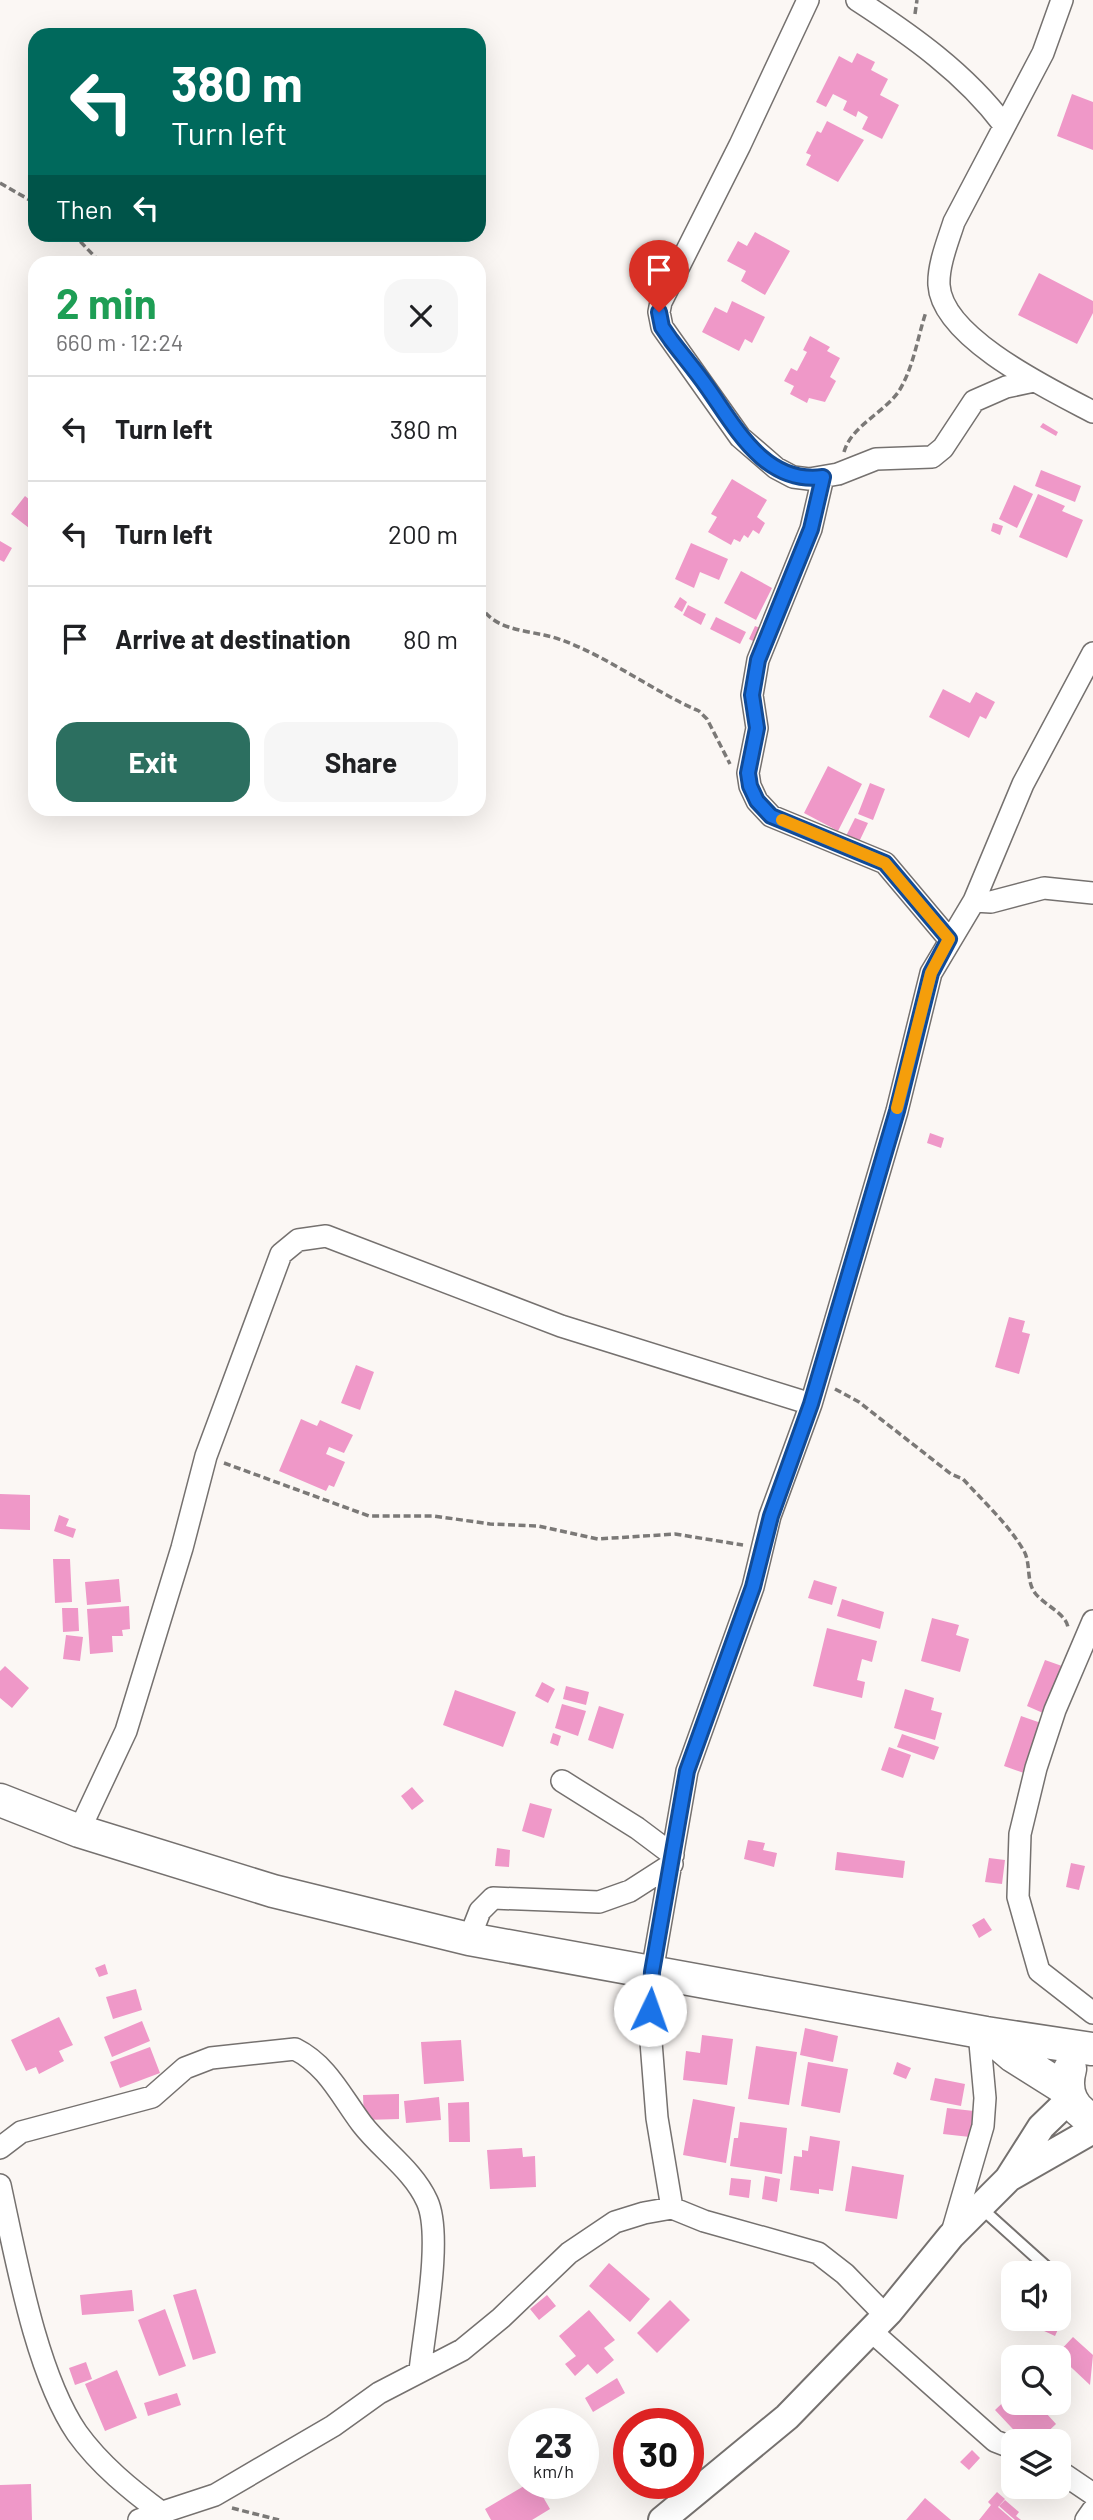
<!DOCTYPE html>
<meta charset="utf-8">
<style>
:root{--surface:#fff;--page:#f6f6f6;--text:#202124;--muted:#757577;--line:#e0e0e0;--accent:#2c6f60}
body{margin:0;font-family:Barlow,sans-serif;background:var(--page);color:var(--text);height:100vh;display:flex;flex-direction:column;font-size:26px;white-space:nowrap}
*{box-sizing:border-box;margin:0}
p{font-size:23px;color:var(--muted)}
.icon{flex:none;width:38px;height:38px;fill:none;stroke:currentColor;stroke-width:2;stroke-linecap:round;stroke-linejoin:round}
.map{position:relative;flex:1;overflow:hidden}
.details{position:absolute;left:28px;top:256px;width:458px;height:560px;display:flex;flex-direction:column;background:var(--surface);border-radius:21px;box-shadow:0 7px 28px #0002}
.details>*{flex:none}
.guide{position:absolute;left:28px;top:28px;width:458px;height:214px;border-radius:21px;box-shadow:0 7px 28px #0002;background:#00695c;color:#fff;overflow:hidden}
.fabs{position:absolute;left:1001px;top:2261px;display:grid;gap:14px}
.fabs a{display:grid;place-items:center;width:70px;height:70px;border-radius:14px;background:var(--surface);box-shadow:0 7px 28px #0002;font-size:35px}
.speed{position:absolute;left:508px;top:2408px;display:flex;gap:14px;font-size:35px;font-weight:700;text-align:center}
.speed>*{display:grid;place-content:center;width:91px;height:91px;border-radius:50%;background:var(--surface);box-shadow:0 7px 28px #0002;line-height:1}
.speed small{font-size:18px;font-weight:400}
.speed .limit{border:10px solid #d22;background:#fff;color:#111}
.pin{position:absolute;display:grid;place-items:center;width:60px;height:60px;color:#fff;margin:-72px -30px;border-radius:50% 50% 50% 0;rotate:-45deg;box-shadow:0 0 7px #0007}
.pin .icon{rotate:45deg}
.me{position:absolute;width:77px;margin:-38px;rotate:3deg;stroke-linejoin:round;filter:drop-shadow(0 0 5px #0008)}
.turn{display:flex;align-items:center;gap:24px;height:147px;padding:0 28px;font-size:32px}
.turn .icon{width:91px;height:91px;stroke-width:2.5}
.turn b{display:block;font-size:49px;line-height:60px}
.then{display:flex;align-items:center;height:66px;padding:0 28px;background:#0003;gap:14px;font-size:26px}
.round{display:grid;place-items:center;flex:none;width:74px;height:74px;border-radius:21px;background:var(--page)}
.head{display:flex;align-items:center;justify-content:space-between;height:119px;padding:0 28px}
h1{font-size:42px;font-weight:700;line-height:52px;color:#1e9e55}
.cta{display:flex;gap:14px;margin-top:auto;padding:14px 28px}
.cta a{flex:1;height:80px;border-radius:21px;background:var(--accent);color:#fff;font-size:28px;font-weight:700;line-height:80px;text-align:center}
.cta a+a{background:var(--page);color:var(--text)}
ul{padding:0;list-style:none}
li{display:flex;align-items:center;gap:21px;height:105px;padding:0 28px;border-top:2px solid var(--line)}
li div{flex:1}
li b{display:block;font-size:26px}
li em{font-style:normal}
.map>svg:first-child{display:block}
.building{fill:#ef98c8}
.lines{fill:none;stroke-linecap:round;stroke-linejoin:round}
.service-casing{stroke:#75716f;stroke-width:14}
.minor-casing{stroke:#75716f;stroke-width:24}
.tertiary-casing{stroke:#75716f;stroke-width:30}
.secondary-casing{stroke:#75716f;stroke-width:35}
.path{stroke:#7b7977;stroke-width:3.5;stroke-dasharray:7 3.5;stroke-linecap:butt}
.service{stroke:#fff;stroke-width:10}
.minor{stroke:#fff;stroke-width:21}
.tertiary{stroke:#fff;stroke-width:26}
.secondary{stroke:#fff;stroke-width:32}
.route-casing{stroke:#114b97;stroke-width:18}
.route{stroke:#1a73e8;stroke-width:12}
.slow{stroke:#f59e0b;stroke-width:12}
</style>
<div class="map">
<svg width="1093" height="2520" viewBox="0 0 1093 2520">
<rect width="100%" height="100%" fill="#fbf7f4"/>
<!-- building -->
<path class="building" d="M857 53 875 62 871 70 888 79 880 95 899 105 882 139 862 129 868 117 858 111 856 117 843 110 847 101 833 94 826 107 816 102 839 56 852 63Z
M1072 94 1093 102V150L1057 136Z
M827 121 864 140 838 182 806 165 811 155 806 153 817 131 821 133Z
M755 232 790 251 765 295 741 281 746 271 727 261 738 241 747 246Z
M1039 273 1093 301V313L1077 344 1018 315Z
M732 301 765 317 752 343 745 339 739 351 702 332 715 307 727 313Z
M810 336 830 347 827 351 840 358 830 377 836 381 825 402 809 398 807 403 790 394 794 386 784 381 791 368 797 371 807 352 803 350Z
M1043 423 1058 432 1056 436 1040 427Z
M1041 470 1081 486 1075 502 1035 486Z
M732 479 767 500 757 517 765 523 759 534 753 530 748 538 744 535 740 542 734 539 731 545 708 532 717 517 711 514Z
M1014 485 1033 494 1017 528 999 519Z
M1038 494 1065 506 1062 511 1083 520 1067 558 1019 537Z
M25 496 35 504V520L29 528 11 514Z
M993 523 1003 526 1000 535 991 531Z
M0 541 12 548 4 562 0 560Z
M691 543 728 559 719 580 700 572 694 588 675 579Z
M741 571 772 588 756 620 724 603Z
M680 597 687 602 682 612 674 607Z
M688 605 706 614 701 625 683 615Z
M716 617 746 632 740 644 710 629Z
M755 626 765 630 759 644 749 639Z
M943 689 970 703 976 692 995 702 986 719 980 716 969 738 929 717Z
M828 766 862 784 838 831 804 813Z
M870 783 885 789 873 820 858 814Z
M855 818 868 823 859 842 846 836Z
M930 1133 944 1138 941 1148 927 1143Z
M1009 1317 1025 1321 1022 1332 1030 1334 1019 1374 995 1367Z
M356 1365 374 1372 360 1410 341 1403Z
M301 1419 317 1426 320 1420 353 1435 344 1453 329 1447 326 1454 345 1462 334 1487 329 1485 326 1491 279 1471Z
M0 1494 30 1495V1530L0 1529Z
M59 1515 69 1519 66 1526 76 1529 73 1538 54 1531Z
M53 1559H70L72 1602 55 1603Z
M119 1579 121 1602 87 1605 85 1582Z
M814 1580 837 1587 832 1605 808 1598Z
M842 1599 884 1612 880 1629 837 1616Z
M129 1606 130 1629 122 1630 123 1636H112L113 1652 90 1654 87 1609Z
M62 1608H78L79 1631 63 1632Z
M932 1618 959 1625 956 1635 969 1639 960 1672 921 1661Z
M827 1628 877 1641 872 1662 862 1659 857 1680 865 1682 862 1698 813 1686Z
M66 1635 83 1637 80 1661 63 1659Z
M1045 1660 1062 1666 1043 1713 1027 1706Z
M5 1666 29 1688 12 1708 0 1698V1671Z
M542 1682 555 1689 548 1703 535 1696Z
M566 1686 589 1692 586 1705 563 1699Z
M905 1689 934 1698 931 1710 942 1713 935 1740 894 1728Z
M455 1690 516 1712 503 1747 443 1725Z
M562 1704 586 1711 578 1736 555 1728Z
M599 1706 624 1714 613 1749 588 1740Z
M1021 1716 1041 1723 1024 1773 1004 1766Z
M553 1733 561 1736 558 1746 550 1743Z
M902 1734 939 1747 934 1760 897 1747Z
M889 1747 911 1755 903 1778 881 1770Z
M412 1787 424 1801 412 1810 401 1796Z
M530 1803 552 1809 544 1838 522 1831Z
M748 1840 765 1843 763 1850 777 1853 774 1867 744 1859Z
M497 1848 510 1850 509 1867 495 1866Z
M837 1852 905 1861 903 1878 835 1870Z
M989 1858 1005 1860 1002 1884 985 1882Z
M1071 1863 1085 1866 1079 1890 1066 1887Z
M984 1918 992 1930 979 1938 972 1925Z
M105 1964 108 1974 99 1977 95 1968Z
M136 1989 142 2010 113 2019 106 1997Z
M59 2017 73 2045 59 2051 64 2061 39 2074 36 2067 26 2071 11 2040Z
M142 2021 150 2041 112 2057 104 2037Z
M805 2028 838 2036 833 2062 800 2055Z
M702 2035 733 2039 727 2085 683 2080 686 2051 700 2053Z
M461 2040 464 2081 424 2084 421 2042Z
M756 2046 797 2052 789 2105 748 2099Z
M150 2047 160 2073 120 2088 110 2062Z
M808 2062 848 2069 840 2113 801 2106Z
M897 2062 911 2068 906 2079 893 2074Z
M935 2078 965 2084 961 2106 930 2100Z
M399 2094V2119L364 2120 363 2095Z
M439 2097 441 2120 406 2123 404 2101Z
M693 2099 735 2107 726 2163 683 2155Z
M469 2102 470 2142H449L448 2103Z
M947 2108 974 2111 970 2137 943 2134Z
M740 2122 787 2128 782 2174 730 2166 734 2138H738Z
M810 2136 840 2141 833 2191 819 2189V2194L790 2190 794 2156 802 2157V2150L808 2151Z
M522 2148 523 2157 535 2156 536 2187 490 2189 487 2150Z
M852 2166 904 2175 897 2219 845 2211Z
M765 2176 780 2179 777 2202 762 2199Z
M731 2178 751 2180 749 2198 729 2195Z
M609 2263 650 2299 630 2322 589 2286Z
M196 2289 216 2353 193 2360 173 2295Z
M132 2290 134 2311 82 2315 80 2295Z
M547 2295 556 2306 539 2320 530 2309Z
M670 2300 690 2320 657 2353 637 2333Z
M165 2309 186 2366 159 2376 138 2320Z
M589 2310 615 2340 604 2348 614 2360 597 2374 588 2364 575 2376 565 2364 576 2356 559 2336Z
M1046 2319 1060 2325 1055 2336 1042 2330Z
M1073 2337 1093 2355 1090 2385 1057 2354Z
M86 2362 92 2379 75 2385 69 2368Z
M117 2370 137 2418 105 2431 85 2384Z
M617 2378 625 2393 593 2412 585 2398Z
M177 2393 181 2405 148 2416 144 2403Z
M1013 2393V2403H1037L1056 2424 1038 2441H1024L995 2410Z
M972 2450 980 2458 969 2470 960 2462Z
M529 2483H535L550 2509 532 2520H491L485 2509Z
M31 2484 32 2520H0V2485Z
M997 2492 1005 2499 998 2507 1013 2520H979L991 2505 988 2502Z
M925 2498 951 2520H906Z
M1005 2500 1019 2512 1016 2516 1021 2520H1015L999 2506Z"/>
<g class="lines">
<defs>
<path id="service" d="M980 2207 1050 2270"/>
<path id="minor" d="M808 0 740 145 661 302 659 312 662 327 740 437 776 468 793 477 809 479 838 474 876 459 932 457 943 448 974 401 1006 387 1034 381
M857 0C911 35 965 73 1004 125
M1062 0 1043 53 954 222C948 241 938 265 939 285 942 338 1051 390 1093 412
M823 477 811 529 758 660 752 695 757 728 748 773 750 786 757 801 771 816 885 863 949 939
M974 901 991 902 1044 888 1093 893
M1093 1621 1055 1710 1036 1768 1020 1834 1018 1897 1039 1971 1093 2013
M562 1781 637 1828 673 1855
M79 1831 126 1731 182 1548 206 1456 281 1254 298 1240 326 1236 561 1326 811 1404
M469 1939 480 1911 493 1898 599 1902 630 1891 672 1864
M0 2148 21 2132 152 2097 185 2068 211 2058 295 2049C327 2065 341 2096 362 2124 382 2150 413 2170 427 2201 443 2235 424 2331 420 2371
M0 2185C16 2258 36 2373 77 2433 100 2465 131 2490 162 2513
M672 2208 657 2118 650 2029 652 1972 687 1771 753 1587 770 1516 811 1404 897 1111 931 973 974 901 1023 784 1093 653
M951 2236 983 2126 985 2098 979 2032
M871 2331 995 2441 1013 2448
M1059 2471 1093 2494
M139 2520 215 2495 333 2426 379 2393 462 2350 501 2318 569 2253 615 2222 644 2213 672 2208 704 2221 818 2253 845 2274 885 2315
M1086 2520 1093 2510"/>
<path id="tertiary" d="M1009 2178 1093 2130
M662 2520 787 2417 889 2312 951 2236 1008 2179 1041 2127 1070 2099"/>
<path id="secondary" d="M0 1800 79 1831 273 1891 469 1939 986 2033 1091 2049
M986 2033 1013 2056 1067 2090
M1070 2069C1064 2091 1071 2110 1093 2119"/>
</defs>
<!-- service casing -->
<use href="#service" class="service-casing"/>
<!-- minor casing -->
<use href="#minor" class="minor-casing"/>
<!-- tertiary casing -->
<use href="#tertiary" class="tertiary-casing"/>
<!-- secondary casing -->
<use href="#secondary" class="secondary-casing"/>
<!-- path -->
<path class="path" d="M915 14 917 0
M0 183 35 203
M73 234 100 262
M844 452C851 426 884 413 899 391 914 366 917 339 926 312
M480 567V571
M480 604C491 628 521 630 544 635 592 645 653 692 699 711L707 719 730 764
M835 1389 859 1402 951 1474 963 1479C983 1501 1009 1525 1024 1551 1031 1564 1026 1581 1035 1593 1044 1605 1067 1614 1068 1628
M224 1463 369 1516H434L490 1524 538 1526 598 1539 675 1534 743 1545
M232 2508 279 2520"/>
<!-- service -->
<use href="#service" class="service"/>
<!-- minor -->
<use href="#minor" class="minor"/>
<!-- tertiary -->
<use href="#tertiary" class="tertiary"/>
<!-- secondary -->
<use href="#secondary" class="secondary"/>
</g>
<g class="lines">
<defs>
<path id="route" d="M650 2010 652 1972 687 1771 753 1587 771 1516 811 1404 897 1111 931 973 949 939 885 863 771 816 757 801 750 786 748 773 757 728 752 695 758 660 811 529 823 477C765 485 736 428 707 387 696 371 683 356 671 340L662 327 659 312"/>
</defs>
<!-- route casing -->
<use href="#route" class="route-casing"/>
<!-- route -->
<use href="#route" class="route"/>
<!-- slow -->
<path class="slow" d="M782 820 885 863 949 939 931 973 897 1108"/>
</g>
</svg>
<div class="fabs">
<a><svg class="icon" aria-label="sound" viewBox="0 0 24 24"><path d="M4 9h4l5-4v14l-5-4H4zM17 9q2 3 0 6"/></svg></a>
<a><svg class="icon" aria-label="search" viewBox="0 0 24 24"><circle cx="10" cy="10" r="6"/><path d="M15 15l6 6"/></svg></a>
<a><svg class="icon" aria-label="layers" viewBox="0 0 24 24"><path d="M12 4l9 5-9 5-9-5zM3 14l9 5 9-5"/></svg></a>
</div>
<div class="speed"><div>23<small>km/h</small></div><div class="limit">30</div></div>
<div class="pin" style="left:659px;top:312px;background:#d93025"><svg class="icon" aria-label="arrive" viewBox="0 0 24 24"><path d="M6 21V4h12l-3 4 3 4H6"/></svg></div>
<svg class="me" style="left:650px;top:2010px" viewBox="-20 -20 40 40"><circle r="19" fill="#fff"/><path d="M0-13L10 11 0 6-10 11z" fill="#1a73e8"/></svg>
<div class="guide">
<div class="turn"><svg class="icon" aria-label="left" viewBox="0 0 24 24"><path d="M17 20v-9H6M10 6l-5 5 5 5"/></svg><div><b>380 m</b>Turn left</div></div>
<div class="then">Then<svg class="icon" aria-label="left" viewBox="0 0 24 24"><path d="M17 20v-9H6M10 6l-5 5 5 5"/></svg></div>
</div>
<section class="details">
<div class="head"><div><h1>2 min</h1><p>660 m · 12:24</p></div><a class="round"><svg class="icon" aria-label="close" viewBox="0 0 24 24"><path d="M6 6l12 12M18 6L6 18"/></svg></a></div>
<ul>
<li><svg class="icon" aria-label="left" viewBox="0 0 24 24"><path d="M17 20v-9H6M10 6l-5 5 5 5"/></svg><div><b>Turn left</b></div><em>380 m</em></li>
<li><svg class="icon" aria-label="left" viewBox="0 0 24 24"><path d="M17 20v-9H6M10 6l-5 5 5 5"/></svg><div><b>Turn left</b></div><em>200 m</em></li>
<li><svg class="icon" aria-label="arrive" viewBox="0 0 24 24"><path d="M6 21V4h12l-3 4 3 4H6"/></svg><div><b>Arrive at destination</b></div><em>80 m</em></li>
</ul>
<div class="cta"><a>Exit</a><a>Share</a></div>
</section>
</div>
